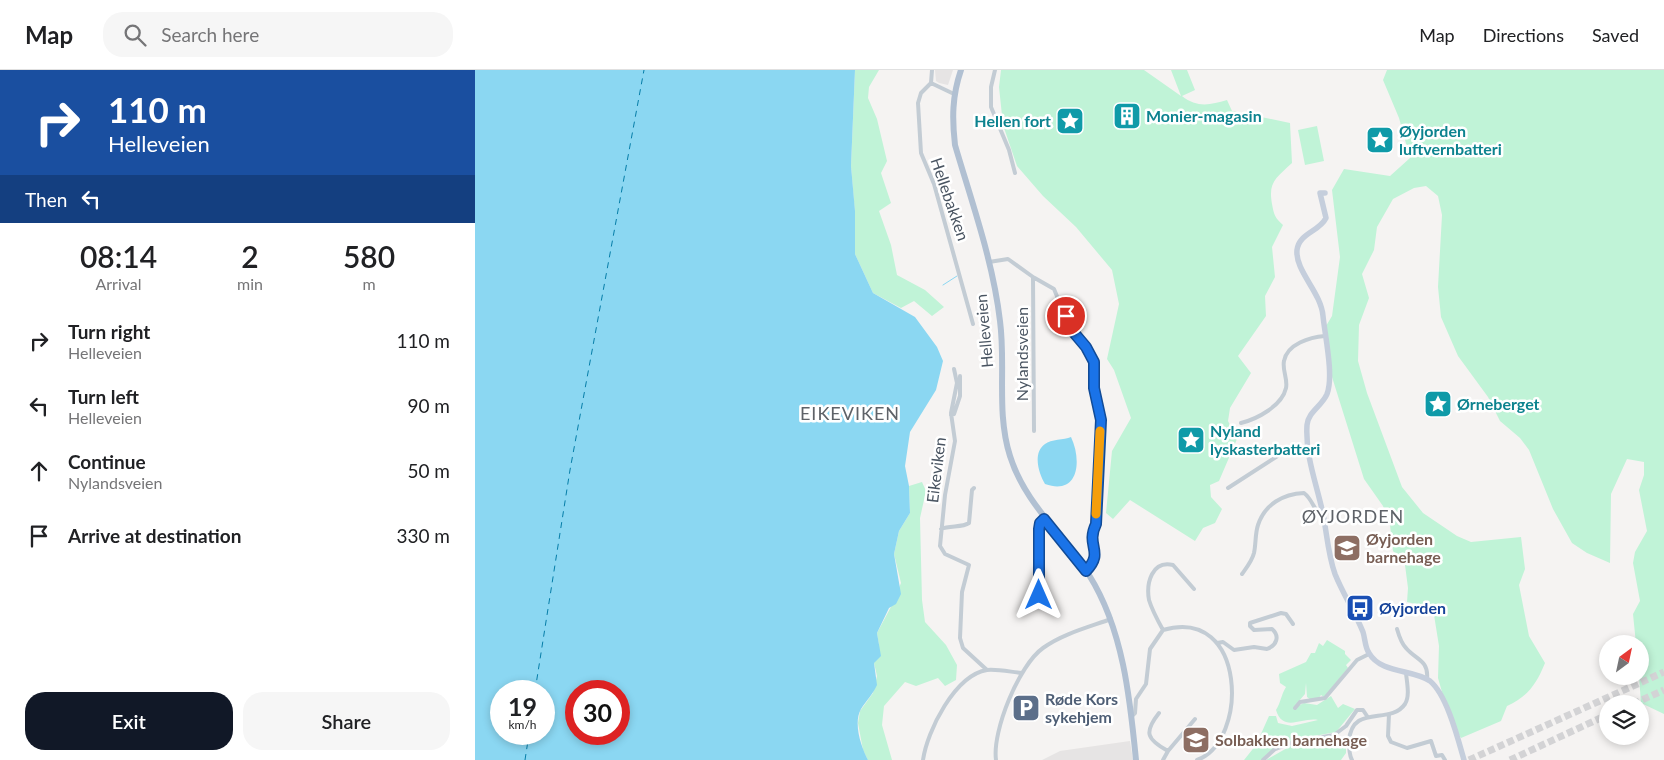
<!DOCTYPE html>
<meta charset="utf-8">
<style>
:root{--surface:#fff;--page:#f6f6f6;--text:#202124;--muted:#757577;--line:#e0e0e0;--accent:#111827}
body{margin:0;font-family:Lato,sans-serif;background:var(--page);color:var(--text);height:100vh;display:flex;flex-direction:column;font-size:19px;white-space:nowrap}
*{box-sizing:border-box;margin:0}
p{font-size:16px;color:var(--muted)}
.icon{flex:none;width:28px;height:28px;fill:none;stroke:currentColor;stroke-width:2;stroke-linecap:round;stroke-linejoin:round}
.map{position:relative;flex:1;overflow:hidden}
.details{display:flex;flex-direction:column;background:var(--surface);width:475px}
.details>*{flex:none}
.hud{background:#1a4fa0;color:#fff;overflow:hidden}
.needle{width:32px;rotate:33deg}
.buttons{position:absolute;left:1124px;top:565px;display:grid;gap:10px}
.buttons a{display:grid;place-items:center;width:50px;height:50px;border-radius:50%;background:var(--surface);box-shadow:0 2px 8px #0003;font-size:25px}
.speed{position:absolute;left:15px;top:610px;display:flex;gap:10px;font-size:25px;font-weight:700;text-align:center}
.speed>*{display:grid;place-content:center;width:65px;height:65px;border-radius:50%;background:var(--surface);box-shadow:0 2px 8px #0003;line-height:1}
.speed small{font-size:12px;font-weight:400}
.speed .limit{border:8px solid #d22;background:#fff;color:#111}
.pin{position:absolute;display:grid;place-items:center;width:42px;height:42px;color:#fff;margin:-21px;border:2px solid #fff;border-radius:50%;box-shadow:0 1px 5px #0007}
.me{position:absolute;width:55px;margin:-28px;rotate:0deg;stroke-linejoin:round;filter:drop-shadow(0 0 4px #0008)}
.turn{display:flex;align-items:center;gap:18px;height:105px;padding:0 25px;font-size:22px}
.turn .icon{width:65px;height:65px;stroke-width:2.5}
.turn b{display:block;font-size:35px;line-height:42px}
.then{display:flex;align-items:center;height:48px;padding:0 25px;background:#0003;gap:10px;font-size:19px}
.eta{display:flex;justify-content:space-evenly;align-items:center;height:85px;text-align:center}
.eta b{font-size:30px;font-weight:600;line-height:35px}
.action{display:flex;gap:10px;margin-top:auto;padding:10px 25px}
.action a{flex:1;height:58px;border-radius:20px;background:var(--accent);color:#fff;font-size:20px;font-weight:600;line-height:58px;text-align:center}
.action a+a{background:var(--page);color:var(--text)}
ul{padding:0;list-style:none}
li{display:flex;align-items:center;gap:15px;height:65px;padding:0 25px}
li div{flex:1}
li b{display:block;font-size:19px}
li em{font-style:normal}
header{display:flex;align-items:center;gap:30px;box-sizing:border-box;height:70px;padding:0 25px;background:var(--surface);border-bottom:1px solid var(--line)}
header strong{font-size:24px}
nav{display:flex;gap:28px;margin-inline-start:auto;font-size:18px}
.search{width:350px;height:45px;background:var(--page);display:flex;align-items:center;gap:12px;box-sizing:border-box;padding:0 18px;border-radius:20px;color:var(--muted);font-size:19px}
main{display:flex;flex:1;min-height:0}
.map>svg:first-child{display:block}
.education{fill:#e6e4e4}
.green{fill:#c0f3d7}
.water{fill:#8bd7f2;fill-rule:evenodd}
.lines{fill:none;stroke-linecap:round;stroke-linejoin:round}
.stream{stroke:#8bd7f2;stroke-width:1}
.ferry{stroke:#057da8;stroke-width:1;stroke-dasharray:6 5;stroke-linecap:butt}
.highway-tunnel{stroke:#d3d3d5;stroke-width:7;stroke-dasharray:7 3.5;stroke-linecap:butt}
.street{stroke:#c3ccd4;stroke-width:4}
.secondary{stroke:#c5cedc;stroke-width:5.5}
.primary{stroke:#b1c0d2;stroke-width:6}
.route-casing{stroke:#114b97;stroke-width:12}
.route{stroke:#1a73e8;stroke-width:9}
.slow{stroke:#f59e0b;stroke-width:9}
.labels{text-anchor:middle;stroke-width:5;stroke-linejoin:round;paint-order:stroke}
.culture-label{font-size:16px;font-weight:bold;fill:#0d838f;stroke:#fff;text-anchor:start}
.street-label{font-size:16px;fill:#495461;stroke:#fff}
.education-label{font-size:16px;font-weight:bold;fill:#785e54;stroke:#fff;text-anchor:start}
.transit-label{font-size:16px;font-weight:bold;fill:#164399;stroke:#fff;text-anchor:start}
.service-label{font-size:16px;font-weight:bold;fill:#4e5e75;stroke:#fff;text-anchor:start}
.neighbourhood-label{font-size:18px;letter-spacing:1px;fill:#5e6268;stroke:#fff}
</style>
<header>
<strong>Map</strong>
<div class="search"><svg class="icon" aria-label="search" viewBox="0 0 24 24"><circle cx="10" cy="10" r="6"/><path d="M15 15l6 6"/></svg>Search here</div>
<nav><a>Map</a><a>Directions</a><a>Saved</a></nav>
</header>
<main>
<section class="details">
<div class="hud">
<div class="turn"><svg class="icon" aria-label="right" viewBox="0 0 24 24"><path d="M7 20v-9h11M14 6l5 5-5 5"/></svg><div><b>110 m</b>Helleveien</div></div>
<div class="then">Then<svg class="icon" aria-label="left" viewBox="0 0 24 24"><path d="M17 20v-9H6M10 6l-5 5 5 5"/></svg></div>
</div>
<div class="eta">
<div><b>08:14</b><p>Arrival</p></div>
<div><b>2</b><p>min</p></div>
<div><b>580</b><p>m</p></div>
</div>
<ul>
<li><svg class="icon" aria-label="right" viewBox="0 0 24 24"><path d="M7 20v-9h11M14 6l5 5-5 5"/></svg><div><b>Turn right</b><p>Helleveien</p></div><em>110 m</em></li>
<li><svg class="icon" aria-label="left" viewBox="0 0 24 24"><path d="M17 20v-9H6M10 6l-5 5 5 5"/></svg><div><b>Turn left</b><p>Helleveien</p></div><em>90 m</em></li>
<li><svg class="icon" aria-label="ahead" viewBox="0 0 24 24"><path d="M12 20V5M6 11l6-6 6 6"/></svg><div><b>Continue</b><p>Nylandsveien</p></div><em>50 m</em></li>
<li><svg class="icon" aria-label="arrive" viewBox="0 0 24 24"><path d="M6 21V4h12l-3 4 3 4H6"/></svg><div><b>Arrive at destination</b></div><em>330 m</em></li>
</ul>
<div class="action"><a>Exit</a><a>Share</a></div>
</section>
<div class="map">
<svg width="1189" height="690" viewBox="0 0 1189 690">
<rect width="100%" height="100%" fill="#f5f3f2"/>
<!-- education -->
<path class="education" d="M460 0H478L473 15 464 13 461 11Z
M655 671 658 690H567L585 681Z"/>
<!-- green -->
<path class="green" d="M380 0H404L394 17 393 28 402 49 412 91 406 103 416 133 404 141 416 175 422 205 450 220 469 237 457 246 439 231 426 238 398 223 380 184V143L376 96Z
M526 0H669L706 26 696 0H712L720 20 707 26C722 38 735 35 752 30L757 41 815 53 817 93C801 108 793 112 797 134 799 145 800 148 808 155L797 177 800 207 790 226 791 246 763 286 776 303 755 338 753 351 762 369 744 411 735 415 736 427 747 439 740 453 728 458 720 471 655 430 638 449 631 443 637 381 656 348 639 300 632 289 644 234 637 200 601 157 568 126 542 96 528 55 524 17Z
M912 0H1189V644L1166 633 1164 606 1165 574H1161L1158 544 1165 531 1158 493 1160 482 1172 461 1164 420 1169 405V392L1152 389 1136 424 1135 493 1112 483 1097 473 1078 439 1054 380 1045 368 1025 351 1013 327 983 286 966 247 963 217 967 145 963 126 951 116 939 118 918 129 902 157 899 180 887 204 894 228 884 255 883 291 892 323 927 417 948 443 982 466 996 472 1046 467 1050 499 1044 515 1054 566 1070 593C1061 615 1053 626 1032 636L1026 651 986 668 975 650 963 608 964 576 959 545 945 535 932 532 933 518 930 495 918 481 915 455 908 436 889 409 857 307 851 256 857 246 865 187 857 120 869 99 915 106 935 88 924 48 908 10Z
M842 56 849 91 830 95 823 60Z
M447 412 451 421 445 448 447 530 450 552 471 575 482 595 481 610 470 616 463 608 441 616 430 612 409 636 407 655 417 690H393L388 680 383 653 385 641 398 623 402 606 399 593 404 575 402 563 417 535 426 513 419 484 424 461 435 443 434 416Z
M852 570 870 581V584L876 590 871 595 873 598 849 627 846 625 843 629 836 630 832 627 831 613 830 624 818 638 829 633 842 635 856 626 863 638 868 634 880 639 861 662 818 670 799 678 786 690H769L781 675 794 646H801L803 653 817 656 843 650C827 647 808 663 801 640 806 632 806 625 811 617L805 613 804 604 831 592 836 583H840L844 573 848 576Z
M862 667 871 673V683L866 690H791L819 674Z"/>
<!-- water -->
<path class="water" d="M0 0H380L376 96 380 141V184L398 223 440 247 462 277 468 291 461 320 435 362 430 396 434 416 435 443 424 461 419 484 426 524 421 534 414 538 402 563 406 586 399 593 402 615C398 624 391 631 386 639 378 653 386 677 393 690H0ZM69 621V664H26V621ZM101 621H144V664H101Z
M596 367C607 390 604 426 570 414 564 404 557 383 570 374 576 369 589 370 596 367Z"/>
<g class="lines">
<!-- stream -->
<path class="stream" d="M468 215 482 206"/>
<!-- ferry -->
<path class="ferry" d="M60 621 95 400 169 0
M50 690 54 664"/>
<!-- highway-tunnel -->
<path class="highway-tunnel" d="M1158 634 1189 620
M994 690 1189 602
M1035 690 1132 645"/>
<!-- street -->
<path class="street" d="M457 0 456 13 479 24
M520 0 516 17V37L534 80 540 103
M456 13 446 23 443 33 446 83 459 114 498 254
M514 192 533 189 558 207 579 219 595 258 615 282 619 291V318L626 344V358L621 454 616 469 621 485 619 491 611 501
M558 207 559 361
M479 299 482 313 476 343 480 371 470 425 465 476 470 484 494 495 487 522 485 568 488 578 512 600
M476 345 479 344 485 326V306
M766 353C782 349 807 336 811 318 813 309 807 300 809 291 812 274 835 267 850 266
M753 418 812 380 818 378 833 383
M466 459C475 455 487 458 494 453L497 420 499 418
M767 504C772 497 777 491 779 483 781 474 780 464 783 455 790 434 808 424 829 423 837 429 838 438 845 444L848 443
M564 525V459L565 453 569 449
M922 559C924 566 926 573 931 578 941 590 954 590 952 609
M688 560C772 535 774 672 722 690
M742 573 748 572 759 580 779 577 792 579C802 575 805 566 797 559L779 560 775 556V553L806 543 811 544 818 554
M820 638 825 632 850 628 882 590 894 584
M684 643C669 662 671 669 693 681L688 690
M914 644 913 666 916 672 932 678 956 671 961 686 967 685 970 690
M656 647 660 643 661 629 671 614 675 579 688 560C683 551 677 540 674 530 671 513 677 490 698 495L719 519
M693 681 720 649
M448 690C452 661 480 605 512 600 523 599 536 602 547 603
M521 690C517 661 544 595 568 578 587 564 614 557 636 549
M788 690 800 679 819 672 859 665 871 656 882 640H888L892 646
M877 690C874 685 874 678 874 671 877 633 915 656 930 634 935 626 932 613 931 603"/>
<!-- secondary -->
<path class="secondary" d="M850 123H845L851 148C844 162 824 163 822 180 820 201 846 222 848 246 850 266 859 306 852 324 847 336 833 342 832 355 830 386 842 415 848 444 852 464 853 485 860 504 868 524 880 542 888 562 890 568 890 578 894 583 906 604 938 599 955 611 972 625 983 669 989 690"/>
<!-- primary -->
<path class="primary" d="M486 0C477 26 477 49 480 75 497 133 518 191 525 251 531 296 521 342 535 386 550 434 588 464 614 505 648 559 655 628 661 690"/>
</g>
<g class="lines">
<defs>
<path id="route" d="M564 525V459L565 453 569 449 611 501C630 481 610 477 621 454L626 350 619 318V292L611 277 595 258 591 246"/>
</defs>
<!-- route casing -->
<use href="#route" class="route-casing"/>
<!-- route -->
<use href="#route" class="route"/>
<!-- slow -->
<path class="slow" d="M621 444 625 361"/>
</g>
<!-- icons -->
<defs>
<symbol id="building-square" viewBox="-11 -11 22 22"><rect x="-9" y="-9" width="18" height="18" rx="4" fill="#0f9aa8" stroke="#fff"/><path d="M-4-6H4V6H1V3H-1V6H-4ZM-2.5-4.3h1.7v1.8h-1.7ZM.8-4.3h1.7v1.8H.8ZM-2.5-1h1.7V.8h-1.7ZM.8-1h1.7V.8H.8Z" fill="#fff"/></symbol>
<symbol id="sight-square" viewBox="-11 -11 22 22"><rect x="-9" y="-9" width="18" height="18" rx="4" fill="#0f9aa8" stroke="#fff"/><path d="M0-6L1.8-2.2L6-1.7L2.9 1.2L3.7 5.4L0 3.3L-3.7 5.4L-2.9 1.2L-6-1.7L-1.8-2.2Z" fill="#fff"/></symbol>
<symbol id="school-square" viewBox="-11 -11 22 22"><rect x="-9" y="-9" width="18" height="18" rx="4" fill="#8d6e63" stroke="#fff"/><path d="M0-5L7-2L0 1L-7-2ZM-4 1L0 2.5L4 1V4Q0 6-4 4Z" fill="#fff"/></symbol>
<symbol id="bus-square" viewBox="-11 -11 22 22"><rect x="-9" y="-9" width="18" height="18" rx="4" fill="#1a4fb4" stroke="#fff"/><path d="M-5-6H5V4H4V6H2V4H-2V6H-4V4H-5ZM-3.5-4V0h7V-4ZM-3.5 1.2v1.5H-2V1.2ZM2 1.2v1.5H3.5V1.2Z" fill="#fff"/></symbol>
<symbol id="parking-square" viewBox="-11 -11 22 22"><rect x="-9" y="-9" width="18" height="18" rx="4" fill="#5c6f8a" stroke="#fff"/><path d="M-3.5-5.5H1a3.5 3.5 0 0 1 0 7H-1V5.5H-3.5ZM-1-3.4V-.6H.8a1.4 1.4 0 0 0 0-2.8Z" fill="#fff"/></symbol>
</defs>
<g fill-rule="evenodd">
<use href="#building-square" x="636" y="30" width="32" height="32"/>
<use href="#sight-square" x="579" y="35" width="32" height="32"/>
<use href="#sight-square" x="889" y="54" width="32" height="32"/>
<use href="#sight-square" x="947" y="318" width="32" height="32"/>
<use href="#sight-square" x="700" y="354" width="32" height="32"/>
<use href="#school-square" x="856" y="462" width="32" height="32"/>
<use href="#bus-square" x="869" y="522" width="32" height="32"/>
<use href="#parking-square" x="535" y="622" width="32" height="32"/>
<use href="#school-square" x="705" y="654" width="32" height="32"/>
</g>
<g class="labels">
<!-- culture labels -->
<g class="culture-label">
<text x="671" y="52">Monier-magasin</text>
<text x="576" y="57" text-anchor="end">Hellen fort</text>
<text x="924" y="67">Øyjorden<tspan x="924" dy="18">luftvernbatteri</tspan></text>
<text x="982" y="340">Ørneberget</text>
<text x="735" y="367">Nyland<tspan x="735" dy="18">lyskasterbatteri</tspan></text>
</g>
<!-- street labels -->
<g class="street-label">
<text transform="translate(475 129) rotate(71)" y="6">Hellebakken</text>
<text transform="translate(509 261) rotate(-95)" y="6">Helleveien</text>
<text transform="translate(547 284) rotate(-90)" y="6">Nylandsveien</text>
<text transform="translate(461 400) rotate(-83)" y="6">Eikeviken</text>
</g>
<!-- education labels -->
<g class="education-label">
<text x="891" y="475">Øyjorden<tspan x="891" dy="18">barnehage</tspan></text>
<text x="740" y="676">Solbakken barnehage</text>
</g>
<!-- transit labels -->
<g class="transit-label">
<text x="904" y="544">Øyjorden</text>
</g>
<!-- service labels -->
<g class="service-label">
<text x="570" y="635">Røde Kors<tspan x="570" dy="18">sykehjem</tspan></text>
</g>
<!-- neighbourhood labels -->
<g class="neighbourhood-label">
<text x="375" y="350">EIKEVIKEN</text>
<text x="878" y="453">ØYJORDEN</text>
</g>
</g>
</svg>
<div class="buttons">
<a><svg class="needle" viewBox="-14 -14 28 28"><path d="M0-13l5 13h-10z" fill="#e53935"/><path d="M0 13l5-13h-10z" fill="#757577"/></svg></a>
<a><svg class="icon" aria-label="layers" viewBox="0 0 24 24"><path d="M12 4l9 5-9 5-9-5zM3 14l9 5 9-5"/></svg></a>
</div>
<div class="speed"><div>19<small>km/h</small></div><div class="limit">30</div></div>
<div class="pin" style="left:591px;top:246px;background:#d93025"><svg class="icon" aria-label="arrive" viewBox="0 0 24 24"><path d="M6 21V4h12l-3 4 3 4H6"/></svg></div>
<svg class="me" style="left:564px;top:525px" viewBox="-20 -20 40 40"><path d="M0-17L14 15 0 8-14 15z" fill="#1a73e8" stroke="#fff" stroke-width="4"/></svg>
</div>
</main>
